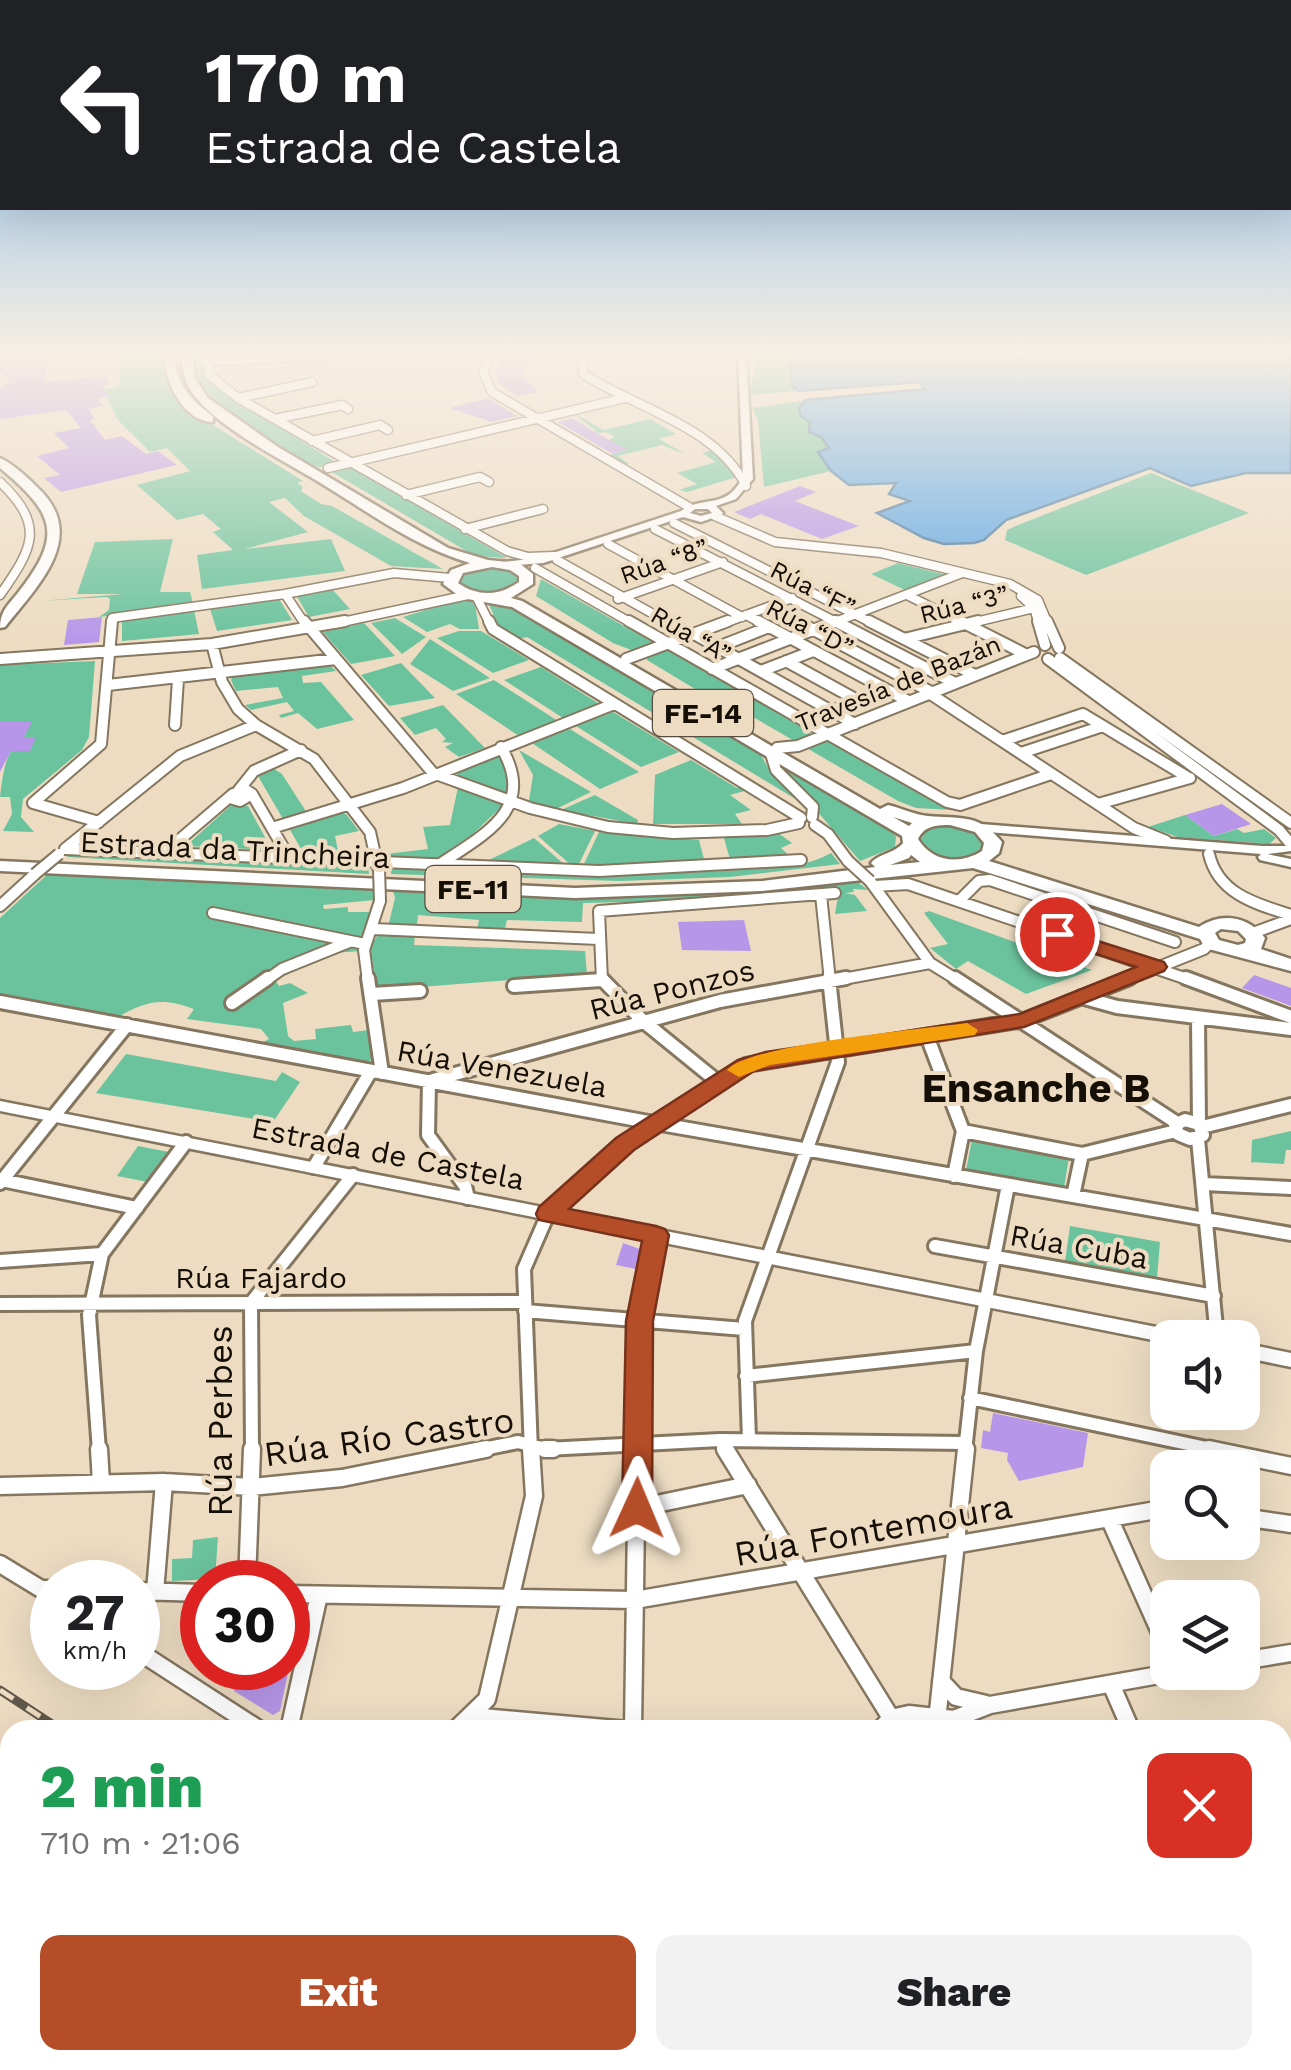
<!DOCTYPE html>
<meta charset="utf-8">
<style>
:root{--surface:#fff;--page:#f2f2f2;--text:#202124;--muted:#757577;--accent:#b54d28}
body{margin:0;font-family:"Work Sans",sans-serif;background:var(--page);color:var(--text);height:100vh;display:flex;flex-direction:column;font-size:38px;white-space:nowrap}
*{box-sizing:border-box;margin:0}
p{font-size:32px;color:var(--muted)}
.icon{flex:none;width:55px;height:55px;fill:none;stroke:currentColor;stroke-width:2;stroke-linecap:round;stroke-linejoin:round}
.map{position:relative;flex:1;overflow:hidden}
.side{position:absolute;left:0px;top:1720px;width:1292px;height:350px;display:flex;flex-direction:column;background:var(--surface);border-radius:30px 30px 0 0;box-shadow:0 10px 40px #0002}
.side>*{flex:none}
.banner{position:absolute;left:0px;top:0px;width:1292px;height:210px;box-shadow:0 10px 40px #0002;background:#202124;color:#fff;overflow:hidden}
.controls{position:absolute;left:1150px;top:1320px;display:grid;gap:20px}
.controls a{display:grid;place-items:center;width:110px;height:110px;border-radius:20px;background:var(--surface);box-shadow:0 10px 40px #0002;font-size:50px}
.speed{position:absolute;left:30px;top:1560px;display:flex;gap:20px;font-size:50px;font-weight:700;text-align:center}
.speed>*{display:grid;place-content:center;width:130px;height:130px;border-radius:50%;background:var(--surface);box-shadow:0 10px 40px #0002;line-height:1}
.speed small{font-size:25px;font-weight:400}
.speed .limit{border:15px solid #d22;background:#fff;color:#111}
.pin{position:absolute;display:grid;place-items:center;width:85px;height:85px;color:#fff;margin:-42px;border:5px solid #fff;border-radius:50%;box-shadow:0 2px 10px #0007}
.me{position:absolute;width:110px;margin:-55px;rotate:1deg;stroke-linejoin:round;filter:drop-shadow(0 0 8px #0008)}
.turn{display:flex;align-items:center;gap:35px;height:210px;padding:0 40px;font-size:45px}
.turn .icon{width:130px;height:130px;stroke-width:2.5}
.turn b{display:block;font-size:70px;line-height:85px}
.round{display:grid;place-items:center;flex:none;width:105px;height:105px;border-radius:20px;background:var(--page)}
.head{display:flex;align-items:center;justify-content:space-between;height:170px;padding:0 40px}
h1{font-size:60px;font-weight:800;line-height:75px;color:#1e9e55}
.primary-button{display:flex;gap:20px;margin-top:auto;padding:20px 40px}
.primary-button a{flex:1;height:115px;border-radius:20px;background:var(--accent);color:#fff;font-size:40px;font-weight:800;line-height:115px;text-align:center}
.primary-button a+a{background:var(--page);color:var(--text)}
.map>svg:first-child{display:block}
.green{fill:#6bc39e}
.water{fill:#5aa6e6;stroke:#4579a3;stroke-width:2.5}
.building{fill:#b796e9}
.lines{fill:none;stroke-linecap:round;stroke-linejoin:round}
.street-far3-casing{stroke:#85765f;stroke-width:11}
.street-far2-casing{stroke:#85765f;stroke-width:14}
.street-far1-casing{stroke:#85765f;stroke-width:18}
.street-casing{stroke:#85765f;stroke-width:21}
.secondary-casing{stroke:#85765f;stroke-width:5}
.highway-casing{stroke:#85765f;stroke-width:5}
.street-far3{stroke:#fff;stroke-width:8}
.street-far2{stroke:#fff;stroke-width:10}
.street-far1{stroke:#fff;stroke-width:12}
.street{stroke:#fff;stroke-width:16}
.secondary{fill:#fff;fill-rule:evenodd}
.highway{fill:#fff;fill-rule:evenodd}
.rail-casing{stroke:#625849;stroke-width:9}
.rail{stroke:#eddcc2;stroke-width:5;stroke-dasharray:16;stroke-linecap:butt}
.street-bridge-casing{stroke:#85765f;stroke-width:14;stroke-linecap:butt}
.street-bridge{stroke:#fff;stroke-width:10}
.route{fill:#b54d28;stroke:#76321a;stroke-width:2.5}
.slow{fill:#f59e0b}
.labels{text-anchor:middle;stroke-width:8;stroke-linejoin:round;paint-order:stroke}
.far-street-label{font-size:25px;fill:#150f07;stroke:#eddcc2}
.shield{fill:#eddcc2;stroke:#564c3f;stroke-width:2.5}
.shield-label{font-size:28px;font-weight:bold;fill:#150f07}
.street-label{font-size:30px;fill:#150f07;stroke:#eddcc2}
.near-street-label{font-size:35px;fill:#150f07;stroke:#eddcc2}
.district-label{font-size:40px;font-weight:bold;fill:#150f07;stroke:#eddcc2}
</style>
<div class="map">
<svg width="1291" height="2070" viewBox="0 0 1291 2070">
<rect width="100%" height="100%" fill="#eddcc2"/>
<!-- green -->
<path class="green" d="M121 352H163L168 381 189 410 303 481 297 483 303 487 301 491 321 504 332 506 443 569 391 566 304 516 285 498 269 502 308 532 245 549 331 539 345 571 202 589 197 555 233 550 213 532 221 529 203 514 177 520 137 485 190 471 167 448 150 452 118 420 103 389 119 387Z
M192 352H201L203 373 212 384 335 462 321 467 307 465C276 435 186 404 192 352Z
M756 352H789L792 386 799 391 750 395Z
M806 400 799 408 830 449 819 453 831 471 764 487 758 420 752 408Z
M573 413 604 430 650 419 676 434 659 439 687 455 662 445 618 456 629 464 626 465 610 455 626 450 609 440 615 437 606 432 578 436 596 431Z
M713 450 725 459 737 477 687 492 679 490 697 484 677 473 716 462 702 453Z
M350 467 507 558 475 556 330 471Z
M1151 473 1249 513 1086 575 1005 540 1007 530 1018 525Z
M173 539 160 592H190L193 603 189 605 99 617 109 610 110 599 107 597 40 601 124 594H77L95 542Z
M898 563 947 575 905 590 871 574Z
M490 566 516 571 522 580C504 597 478 597 458 585L463 572Z
M541 579 933 801 953 810 916 808 898 801 722 699 710 698 647 660V656L613 643 536 596Z
M332 589 350 609 309 617 296 595Z
M464 598 475 604 479 629H460L450 624 427 632 403 617Z
M279 599 292 620 217 631 210 609Z
M488 602 521 611 761 755 771 773 804 804 527 637 519 639 499 628Z
M194 610 199 634 122 641V617Z
M395 618 426 637 402 654 371 623Z
M364 623 395 656 351 664 323 632Z
M459 631H481L529 660 493 673 437 638Z
M430 639 490 678 453 691 410 664Z
M95 661 89 737 82 750 23 799 21 817 34 832 3 831 12 814 10 797H0C2 781 3 766 11 751H30L35 737H24L31 722H0V665Z
M401 663 435 698 389 706 361 675Z
M330 665 336 671 302 676 303 683 321 682 354 720 317 729 298 713 281 718 279 715 294 711 287 702 251 710 245 705 283 698 278 687 236 691 231 680 234 674Z
M541 667 601 705 563 718 504 680Z
M494 680 558 721 519 736 456 694Z
M443 705 485 748 459 757 445 747 453 743 442 742 446 739 436 728 415 735 400 718Z
M613 712 679 752 641 767 576 726Z
M570 729 639 772 600 789 532 743Z
M519 750 591 792 556 809 529 801 533 775Z
M500 756 511 774 508 793 453 773Z
M691 760 737 788 742 786 748 790 730 795 751 810 735 814 742 824H653L655 775Z
M778 766 891 831 896 836 895 847 860 861Z
M273 768 282 774 307 813 283 819 258 776Z
M458 787 503 805 472 835 433 861 389 859 386 854 428 849 423 827 450 825Z
M595 795 638 820 637 824 561 810Z
M230 806H248L272 850 186 846Z
M341 813 346 814 359 831 335 836 339 855 304 854 289 828Z
M1185 815 1214 836 1237 829 1244 833 1264 829 1276 838 1269 844 1178 837 1148 827Z
M559 824 595 831 578 866 571 865 538 836Z
M941 826C958 825 978 827 983 846 969 867 933 862 920 841L926 831Z
M599 832 699 840 705 863 583 866Z
M778 833 792 843 781 848 791 857 731 863 724 838Z
M534 838 565 865 485 862Z
M71 852 368 867 369 874 67 857Z
M831 853 840 864 730 877 620 881 391 874V867C511 871 632 879 752 869 781 866 808 867 831 853Z
M50 872 373 890 374 900 323 905 324 909 348 907V912H370L365 937 358 940 360 951 334 953 275 980 279 986 290 983 308 993 283 1003 288 1036 294 1041 316 1039 315 1029 351 1025 353 1032 369 1030 373 1060 359 1063 259 1044 269 1039 261 1029 187 1019 194 1009C161 996 144 1002 116 1018L0 997V918Z
M855 880 868 890 853 889 854 892 845 893 855 895 867 911 835 914 838 897 834 889 669 901 583 903 582 922 507 920 505 928 477 929 479 920 418 915 417 924 453 928 389 923 395 898 393 891 668 897Z
M929 911 1092 970 1026 994 968 961 956 969 930 948 948 944 924 913Z
M415 934 414 945 585 951 587 974 381 990 376 986 370 948 377 936Z
M126 1054 276 1081 282 1072 300 1082 273 1122 96 1093Z
M1291 1131V1150H1286L1284 1164 1251 1162V1165L1252 1140Z
M972 1140 1069 1157 1064 1188 966 1170Z
M138 1146 169 1152 148 1182 117 1176Z
M1070 1226 1160 1242 1157 1278 1065 1261Z
M218 1537 215 1579 172 1581V1559L192 1558 193 1540Z"/>
<!-- water -->
<path class="water" d="M789 352H1291V473H1246L1191 486 1150 468 1006 520 984 540 974 543 944 544 924 538 877 513 910 501 889 494 896 483 849 485 831 471 818 452 829 448 821 437 809 432 810 422 801 416 799 408 806 400 925 389 918 382 799 391 792 386Z"/>
<!-- building -->
<path class="building" d="M0 352H52L44 382 107 376 109 385 102 386 109 397 97 398 103 406 88 409 95 419 90 420 105 440 122 436 146 454 158 451 177 465 61 492 44 478 60 475 37 456 69 448 54 433 81 428 66 410 0 419V387L11 381 0 372Z
M517 352H534L522 374 538 392 517 396 500 384 496 374 500 360 512 361Z
M488 398 517 416 492 422 450 408Z
M572 418 593 431 628 450 613 454 558 422Z
M800 486 816 492 795 501 859 526 822 539 761 514 750 519 734 512Z
M102 617 99 642 64 645 68 620Z
M0 722H32L24 737H36L30 751H11L0 772Z
M1222 804 1251 824 1214 836 1185 815Z
M744 920 751 951 682 950 678 922Z
M1254 975 1291 988V1006L1242 988Z
M623 1243 640 1249 636 1269 616 1265Z
M993 1413 1088 1433 1083 1467 1019 1481 1007 1460 1008 1453 981 1448 983 1430 990 1432Z
M234 1668H289L280 1711 273 1715 234 1691Z"/>
<g class="lines">
<defs>
<path id="street-far3" d="M208 352 209 375 238 398 507 551 528 557 554 556
M441 352 491 355
M493 352 483 372 492 392 689 507
M589 352 582 366 583 374C636 408 716 426 746 486
M205 362 394 352
M238 398 312 382
M275 419 342 405 348 409
M312 441 380 425 388 430
M328 468 625 398
M0 482C46 526 33 548 0 595
M406 495 480 477 489 482
M715 516 775 542 881 553 1010 584 1038 600 1048 624
M674 523 874 624
M465 529 543 509
M655 529 840 624
M608 544 742 617
M557 560 671 624
M535 568 633 624
M285 594 305 624
M907 595 965 624
M476 596 490 624
M1021 596 1034 608 1039 624
M618 599 723 562
M770 607 802 624
M746 615 763 624
M111 624 112 618 285 594 394 573 450 578
M333 624 468 595
M722 624 792 598
M830 624 962 573
M967 624 1034 608"/>
<path id="street-far2" d="M304 621 433 773 530 808 608 827 673 833 767 830 799 823
M489 621 493 629 801 818
M629 621 947 802 960 805 1051 774
M667 621 691 635
M758 621 908 701
M797 621 931 692
M835 621 953 682
M869 621 973 674
M960 621 1023 653
M1038 621 1045 645
M1047 621 1059 648
M694 634 855 724
M904 639 978 621
M212 644 222 682 238 709 256 725 314 759 370 832 378 868
M718 647 769 627
M1060 658 1291 823
M0 659 212 644 345 621
M626 659 728 621
M1048 659 1279 830 1290 843
M786 661 857 700
M712 669 836 621
M761 671 813 651
M108 685 336 659
M929 693 1134 828 1166 841
M832 711 884 689
M175 725 178 679
M1002 741 1083 714 1189 778
M777 748 798 746 1034 652
M1021 753 1103 726
M771 754 776 770 813 807 812 817
M246 790 252 794 240 801 233 799V794Z
M238 791 254 771 301 750
M252 794 290 859
M1098 804 1190 778
M99 822 33 803 101 744 112 621
M815 825 828 834 848 861
M272 828 403 788 614 704
M65 849 599 871 801 860
M65 849 180 756 256 725
M164 853 233 794
M1209 854C1218 894 1256 904 1291 915
M440 864C487 833 537 808 501 747
M870 881 930 963 959 981
M875 886 908 884 1193 981
M821 895 830 981
M959 901 979 881 990 880 1175 942
M0 906 35 874
M213 913 365 944
M374 929 598 939
M1253 933 1291 919
M265 981 282 969 349 942
M368 981 364 950 380 901
M590 981 601 980
M602 981 599 911 835 893
M832 981 930 963
M1124 981 1204 949 1210 943"/>
<path id="street-far1" d="M368 978 382 1073
M601 978 643 1021 718 1082
M955 978 1177 1123
M1186 978 1291 1017
M514 986 601 980
M372 994 420 991
M1081 997 1117 1007 1291 1029
M0 1002 643 1121 1291 1234
M232 1003 268 978
M1198 1018 1199 1124
M927 1036 963 1131
M433 1080 720 1001 846 978
M429 1081 428 1135 465 1186 468 1198
M1185 1120 1199 1124 1203 1135 1190 1139 1178 1134 1175 1125Z
M1202 1127 1291 1105
M1198 1139 1217 1338
M1082 1154 1176 1131
M314 1167 371 1071
M954 1176 963 1131 1082 1154 1073 1196
M2 1180 137 1208
M0 1183 127 1025
M1204 1184 1291 1188
M935 1246 1214 1296
M0 1261 102 1254
M0 1304 523 1302
M525 1311 744 1329
M746 1376 976 1351
M970 1398 1221 1451
M720 1440 727 1451
M749 1440 745 1321 838 1062 829 978
M99 1451 89 1315 102 1254 186 1142
M252 1451 251 1303 353 1175
M473 1451 518 1442 546 1449 720 1440 965 1443
M531 1451 524 1269 548 1214 625 1144 746 1065 1024 1020 1130 978
M637 1451 639 1321 656 1235
M965 1451 976 1351 1008 1185"/>
<path id="street" d="M99 1449 101 1483
M545 1449H553
M725 1449 891 1718
M1209 1449 1291 1466
M0 1486 164 1482 252 1487 342 1478 486 1449
M637 1508 748 1485
M1242 1517 1291 1524
M1110 1520 1168 1650
M0 1564 41 1589H52
M247 1582 252 1449
M138 1591 202 1593
M155 1592 164 1482
M288 1594 635 1600 1168 1508
M138 1651 260 1730
M1242 1661 1291 1653
M941 1681 956 1697 986 1704
M1111 1684 1131 1730
M471 1716 628 1730
M289 1730 319 1595
M455 1730 487 1699 534 1496 531 1449
M633 1730 637 1449
M880 1730 891 1718 909 1714 954 1719 990 1705 1176 1672
M936 1730 966 1449
M1282 1784H1291
M0 1838 10 1841
M0 2039 10 2033
M774 2060 791 2070
M1041 2060 1082 2070
M1129 2070 1133 2060"/>
<path id="secondary" d="M738 352H746L753 479 736 499 716 506 723 513 721 515 701 522 683 517 543 563 503 566V562L538 558 681 511C695 499 717 505 731 493 736 489 739 483 743 479ZM695 509H708L712 513 701 516 690 513Z
M981 824 1262 846H1291V851L1267 854 1291 859V867L1260 860 1258 857 1261 854 976 831 975 828Z
M0 1101 1177 1331 1183 1333 1186 1338H1168V1343L0 1111Z
M1242 1343 1291 1353V1367L1242 1357Z"/>
<path id="highway" d="M165 352H175C174 381 190 400 213 416V422C183 422 162 378 165 352Z
M181 352H192L195 379 208 398 278 447 448 548 488 560 519 563 533 574V584L511 598 522 601 880 809 888 805C901 808 915 815 928 816 960 819 979 813 1002 842L999 853 989 861 1199 927C1222 912 1248 916 1265 938L1261 949 1291 959V971L1205 948 1200 939 973 868 762 891 575 898 0 871V861L575 888 762 881 875 867 871 863C879 853 894 854 903 843L902 836 512 607 462 598 443 584 451 570 470 563C414 547 364 509 314 479 280 459 224 430 199 401 185 386 182 372 181 352ZM492 567 510 570 519 576V582C499 596 478 597 458 583L463 573ZM893 817 912 823 909 826ZM950 825 975 832 984 843 982 851C960 865 932 862 918 839 924 826 936 825 950 825ZM911 855 920 862 890 865 909 858ZM1221 929 1238 931 1246 939 1245 943 1238 945 1219 940 1215 933Z
M0 458C13 464 26 476 37 487 90 536 38 585 5 627L0 628C0 612 7 606 17 594 64 535 55 514 0 468Z"/>
</defs>
<!-- street-far3 casing -->
<use href="#street-far3" class="street-far3-casing"/>
<!-- street-far2 casing -->
<use href="#street-far2" class="street-far2-casing"/>
<!-- street-far1 casing -->
<use href="#street-far1" class="street-far1-casing"/>
<!-- street casing -->
<use href="#street" class="street-casing"/>
<!-- secondary casing -->
<use href="#secondary" class="secondary-casing"/>
<!-- highway casing -->
<use href="#highway" class="highway-casing"/>
<!-- street-far3 -->
<use href="#street-far3" class="street-far3"/>
<!-- street-far2 -->
<use href="#street-far2" class="street-far2"/>
<!-- street-far1 -->
<use href="#street-far1" class="street-far1"/>
<!-- street -->
<use href="#street" class="street"/>
<!-- secondary -->
<use href="#secondary" class="secondary"/>
<!-- highway -->
<use href="#highway" class="highway"/>
<defs>
<path id="rail" d="M0 1690 61 1730
M526 2060 541 2070
M562 2060 578 2070"/>
</defs>
<!-- rail casing -->
<use href="#rail" class="rail-casing"/>
<!-- rail -->
<use href="#rail" class="rail"/>
<defs>
<path id="street-bridge" d="M848 861 870 881
M379 869 380 901
M35 874 59 854"/>
</defs>
<!-- street-bridge casing -->
<use href="#street-bridge" class="street-bridge-casing"/>
<!-- street-bridge -->
<use href="#street-bridge" class="street-bridge"/>
</g>
<!-- sky -->
<linearGradient id="sky" x2="0" y2="1"><stop stop-color="#6faee7"/><stop offset="0.55" stop-color="#f7efe4"/><stop offset="1" stop-color="#f7efe4" stop-opacity="0"/></linearGradient>
<rect width="1291" height="642" fill="url(#sky)"/>
<!-- route -->
<path class="route" d="M1057 928 1164 962 1167 967 1164 971 1024 1027 754 1071 634 1150 569 1209 656 1226 665 1229 669 1235 653 1321 652 1508 648 1516 637 1520 626 1516 622 1508 626 1321 642 1241 539 1220 536 1214 539 1207 616 1138 738 1060 766 1052 1020 1014 1136 967 1050 939 1047 934 1050 929Z"/>
<!-- slow -->
<path class="slow" d="M967 1023 978 1030 975 1035 770 1065 739 1077 727 1070C750 1044 924 1029 967 1023Z"/>
<g class="labels">
<!-- far-street labels -->
<g class="far-street-label">
<text transform="translate(664 561) rotate(-19)" y="9">Rúa “8”</text>
<text transform="translate(813 588) rotate(27)" y="9">Rúa “F”</text>
<text transform="translate(964 604) rotate(-14)" y="9">Rúa “3”</text>
<text transform="translate(810 627) rotate(28)" y="9">Rúa “D”</text>
<text transform="translate(691 634) rotate(30)" y="9">Rúa “A”</text>
<text transform="translate(898 683) rotate(-22)" y="9">Travesía de Bazán</text>
</g>
<!-- shield labels -->
<g class="shield">
<rect x="653" y="690" width="100" height="46" rx="8"/>
<rect x="425.5" y="866" width="95" height="46" rx="8"/>
</g>
<g class="shield-label">
<text x="703" y="723">FE-14</text>
<text x="473" y="899">FE-11</text>
</g>
<!-- street labels -->
<g class="street-label">
<text transform="translate(235 850) rotate(3)" y="10">Estrada da Trincheira</text>
<text transform="translate(672 990) rotate(-14)" y="10">Rúa Ponzos</text>
<text transform="translate(502 1069) rotate(10)" y="10">Rúa Venezuela</text>
<text transform="translate(388 1154) rotate(11)" y="10">Estrada de Castela</text>
<text transform="translate(1079 1247) rotate(10)" y="10">Rúa Cuba</text>
<text x="261" y="1288">Rúa Fajardo</text>
</g>
<!-- near-street labels -->
<g class="near-street-label">
<text transform="translate(220 1421) rotate(-90)" y="12">Rúa Perbes</text>
<text transform="translate(389 1437) rotate(-8)" y="12">Rúa Río Castro</text>
<text transform="translate(873 1530) rotate(-10)" y="12">Rúa Fontemoura</text>
</g>
<!-- district labels -->
<g class="district-label">
<text x="1036" y="1102">Ensanche B</text>
</g>
</g>
</svg>
<div class="controls">
<a><svg class="icon" aria-label="sound" viewBox="0 0 24 24"><path d="M4 9h4l5-4v14l-5-4H4zM17 9q2 3 0 6"/></svg></a>
<a><svg class="icon" aria-label="search" viewBox="0 0 24 24"><circle cx="10" cy="10" r="6"/><path d="M15 15l6 6"/></svg></a>
<a><svg class="icon" aria-label="layers" viewBox="0 0 24 24"><path d="M12 4l9 5-9 5-9-5zM3 14l9 5 9-5"/></svg></a>
</div>
<div class="speed"><div>27<small>km/h</small></div><div class="limit">30</div></div>
<div class="pin" style="left:1057px;top:934px;background:#d93025"><svg class="icon" aria-label="arrive" viewBox="0 0 24 24"><path d="M6 21V4h12l-3 4 3 4H6"/></svg></div>
<svg class="me" style="left:637px;top:1508px" viewBox="-20 -20 40 40"><path d="M0-17L14 15 0 8-14 15z" fill="#b54d28" stroke="#fff" stroke-width="4"/></svg>
<div class="banner">
<div class="turn"><svg class="icon" aria-label="left" viewBox="0 0 24 24"><path d="M17 20v-9H6M10 6l-5 5 5 5"/></svg><div><b>170 m</b>Estrada de Castela</div></div>
</div>
<section class="side">
<div class="head"><div><h1>2 min</h1><p>710 m · 21:06</p></div><a class="round" style="background:#d93025;color:#fff"><svg class="icon" aria-label="close" viewBox="0 0 24 24"><path d="M6 6l12 12M18 6L6 18"/></svg></a></div>
<div class="primary-button"><a>Exit</a><a>Share</a></div>
</section>
</div>
